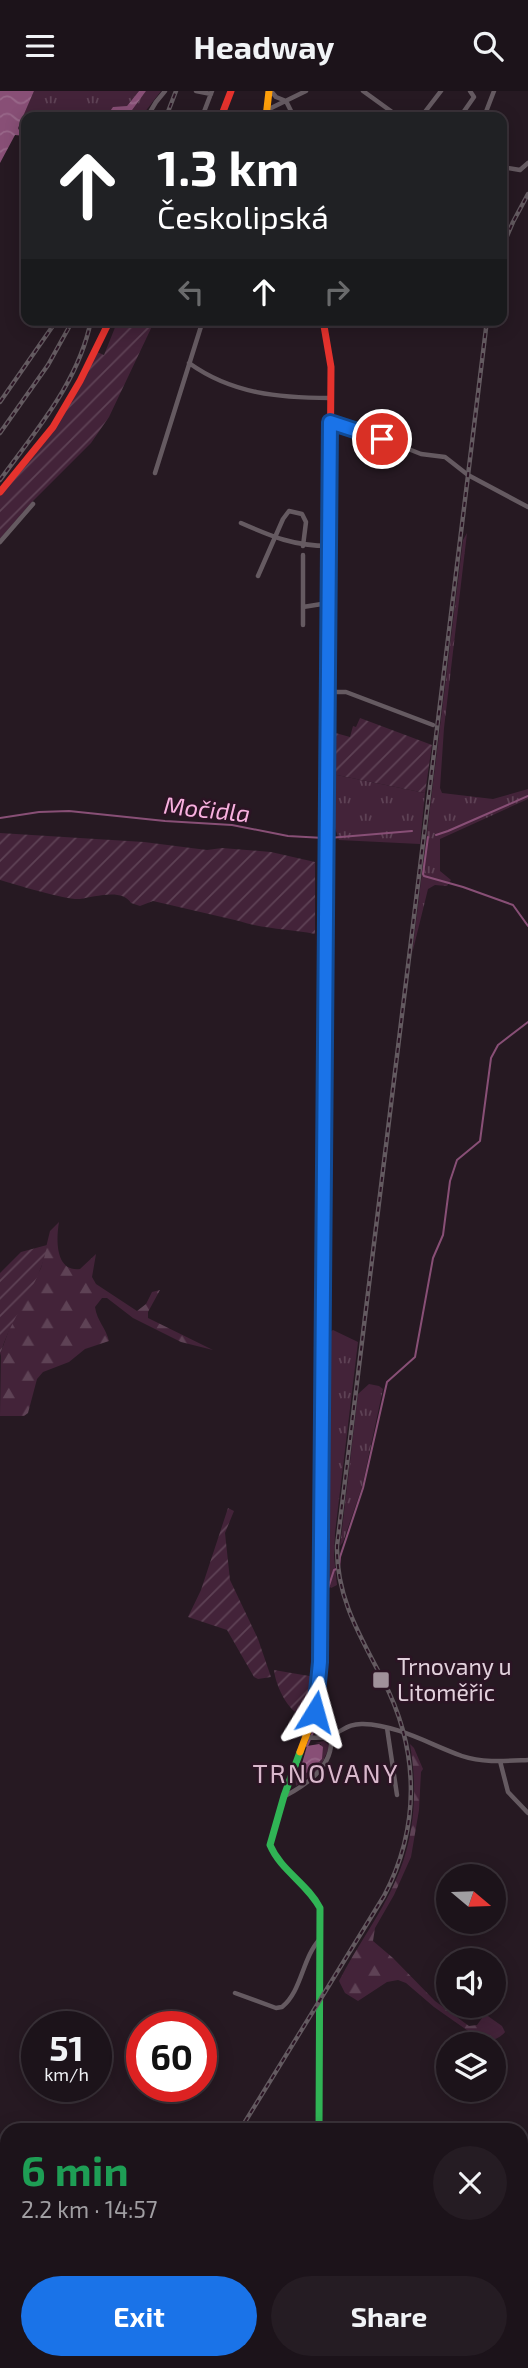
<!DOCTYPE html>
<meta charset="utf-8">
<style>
:root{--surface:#1c131a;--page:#251c23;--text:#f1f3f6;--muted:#a09ea2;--line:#3a3239;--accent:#1a73e8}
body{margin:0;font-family:"Exo 2",sans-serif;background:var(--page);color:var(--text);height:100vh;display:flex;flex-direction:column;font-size:26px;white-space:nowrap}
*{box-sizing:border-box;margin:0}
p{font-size:23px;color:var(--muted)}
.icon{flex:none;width:38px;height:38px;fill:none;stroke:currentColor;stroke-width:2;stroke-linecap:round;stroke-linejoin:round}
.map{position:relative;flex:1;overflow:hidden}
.side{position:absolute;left:0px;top:2032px;width:528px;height:247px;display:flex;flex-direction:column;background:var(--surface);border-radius:21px 21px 0 0;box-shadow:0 4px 18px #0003,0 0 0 2px var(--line)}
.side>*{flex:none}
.top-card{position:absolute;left:21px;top:21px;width:486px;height:214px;border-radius:14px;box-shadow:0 4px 18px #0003,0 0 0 2px var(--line);background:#202124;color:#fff;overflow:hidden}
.needle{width:46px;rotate:109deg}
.tools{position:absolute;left:436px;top:1773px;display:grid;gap:14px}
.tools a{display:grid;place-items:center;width:70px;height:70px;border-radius:50%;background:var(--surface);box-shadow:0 4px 18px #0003,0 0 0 2px var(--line);font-size:35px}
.speed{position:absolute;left:21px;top:1920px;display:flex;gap:14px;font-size:35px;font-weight:700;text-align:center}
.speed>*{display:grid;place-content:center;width:91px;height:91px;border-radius:50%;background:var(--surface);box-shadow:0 4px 18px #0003,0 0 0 2px var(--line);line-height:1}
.speed small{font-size:18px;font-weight:400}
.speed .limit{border:10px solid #d22;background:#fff;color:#111}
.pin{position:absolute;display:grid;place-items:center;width:60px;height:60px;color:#fff;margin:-30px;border:4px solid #fff;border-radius:50%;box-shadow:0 2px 7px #0007}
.me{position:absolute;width:77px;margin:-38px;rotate:8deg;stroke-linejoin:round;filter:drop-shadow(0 0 5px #0008)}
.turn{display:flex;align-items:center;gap:24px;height:147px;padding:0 21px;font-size:32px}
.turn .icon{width:91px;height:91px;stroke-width:2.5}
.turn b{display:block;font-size:49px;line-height:60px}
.lanes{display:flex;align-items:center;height:66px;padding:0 21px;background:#0003;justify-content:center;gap:35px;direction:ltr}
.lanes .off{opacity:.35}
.round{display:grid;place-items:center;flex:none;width:74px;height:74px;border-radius:37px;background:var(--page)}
.headline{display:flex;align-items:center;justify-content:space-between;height:119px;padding:0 21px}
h1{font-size:42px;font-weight:700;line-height:52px;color:#1e9e55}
.button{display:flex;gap:14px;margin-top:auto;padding:14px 21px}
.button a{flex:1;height:80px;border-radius:42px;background:var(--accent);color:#fff;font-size:28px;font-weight:700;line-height:80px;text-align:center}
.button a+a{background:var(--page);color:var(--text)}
header{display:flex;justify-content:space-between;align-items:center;height:91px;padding:0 21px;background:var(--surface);font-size:32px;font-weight:700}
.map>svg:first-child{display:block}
.grass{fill:url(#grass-tufts)}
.forest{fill:url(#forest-firs)}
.garden{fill:url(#garden-furrows)}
.water{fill:url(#water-waves)}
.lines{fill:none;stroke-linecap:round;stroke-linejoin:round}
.stream{stroke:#884f76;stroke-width:2}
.street{stroke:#655a61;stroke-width:4.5}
.fast{stroke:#30b455;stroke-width:7}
.slow{stroke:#ff9f0a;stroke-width:7}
.jam{stroke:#e5322d;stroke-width:7}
.rail-casing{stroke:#635a60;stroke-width:4.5}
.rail{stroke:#2b1424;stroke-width:2;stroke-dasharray:5;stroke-linecap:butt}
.route-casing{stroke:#114b97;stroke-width:18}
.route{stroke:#1a73e8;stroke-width:12}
.poi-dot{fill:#a0919b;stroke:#2b1424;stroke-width:2.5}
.labels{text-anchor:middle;stroke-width:5;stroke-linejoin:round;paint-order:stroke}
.poi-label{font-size:23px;fill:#e2d1dc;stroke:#2b1424;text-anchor:start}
.water-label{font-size:24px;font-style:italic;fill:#f8b0df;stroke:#2b1424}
.quarter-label{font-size:26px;letter-spacing:2px;fill:#d9b8cc;stroke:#2b1424}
</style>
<header><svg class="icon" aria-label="menu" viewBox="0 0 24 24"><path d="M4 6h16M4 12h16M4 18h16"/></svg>Headway<svg class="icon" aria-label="search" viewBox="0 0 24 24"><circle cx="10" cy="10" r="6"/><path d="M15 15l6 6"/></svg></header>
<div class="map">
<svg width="528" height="2277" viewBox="0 0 528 2277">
<defs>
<pattern id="grass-tufts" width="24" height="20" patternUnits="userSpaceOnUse" patternTransform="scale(1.75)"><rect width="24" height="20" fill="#432339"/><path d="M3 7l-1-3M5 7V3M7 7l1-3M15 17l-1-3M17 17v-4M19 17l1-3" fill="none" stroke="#5e4255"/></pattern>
<pattern id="forest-firs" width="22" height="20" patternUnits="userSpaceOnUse" patternTransform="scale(1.75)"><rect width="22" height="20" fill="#432339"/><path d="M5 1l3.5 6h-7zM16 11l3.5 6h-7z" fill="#5e4255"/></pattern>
<pattern id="garden-furrows" width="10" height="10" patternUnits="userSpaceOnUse" patternTransform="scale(1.75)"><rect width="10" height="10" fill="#432339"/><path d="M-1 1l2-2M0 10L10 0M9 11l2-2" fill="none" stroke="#5e4255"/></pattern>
<pattern id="water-waves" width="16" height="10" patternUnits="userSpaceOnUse" patternTransform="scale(1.75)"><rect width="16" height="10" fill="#884f76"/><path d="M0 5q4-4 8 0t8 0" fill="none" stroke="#986789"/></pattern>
</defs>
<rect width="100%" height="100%" fill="#261922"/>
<!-- grass -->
<path class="grass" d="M34 0H139L127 15 108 22 106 26H26V41H20L18 36Z
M146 0H161L141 26H127Z
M467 442 444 637 440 697 442 702 493 708 528 698V708L440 748V780L451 789 447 795 435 794 428 798 412 863 463 449Z
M332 683 425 702 420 753 339 749 333 731Z
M333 1239 358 1251 335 1442 334 1465 337 1494 331 1497 326 1491 328 1242Z
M369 1293 379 1295 383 1298 362 1396 343 1451 340 1455 358 1303Z
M324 1650 330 1655 319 1678 296 1695 295 1682 304 1684 321 1666V1653L315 1652Z"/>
<!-- forest -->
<path class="forest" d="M59 1131C56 1148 55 1181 80 1178L96 1163 92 1186 96 1193 137 1220 146 1213 152 1201 160 1199 148 1221V1227L213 1259 181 1251 133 1227 107 1207H102L95 1216C97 1230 106 1237 109 1250L85 1258 69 1271 43 1281 37 1288 28 1322 24 1325H0L1 1261 11 1233 41 1177 50 1140Z
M410 1653 414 1657 423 1678 421 1681 419 1719 411 1766 394 1804 375 1837 373 1850 393 1867 435 1910 469 1935 477 1934 485 1923 502 1935 505 1941C501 1947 485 1953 477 1953L471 1942 434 1916 406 1892 398 1889 387 1891 358 1910 345 1902 339 1890C356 1856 380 1825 395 1791 415 1747 418 1700 410 1653Z"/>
<!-- garden -->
<path class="garden" d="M118 229H155L109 326 91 352 31 412 0 448V405L55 337 97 261 104 264Z
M360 627 432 654 425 702 332 683V641L350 646 353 635 356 636Z
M0 742 144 751 207 759 222 757 271 761 315 771V843C289 838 263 838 239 830L153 810 140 815 131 812C122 797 94 806 80 808 65 809 17 794 0 789Z
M47 1154C41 1194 10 1225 0 1265V1182L21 1161Z
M228 1417 234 1420 225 1442 230 1489 258 1548 271 1586 258 1588 254 1586 227 1539 188 1526 201 1499Z
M274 1579 315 1586 309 1628C290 1625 276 1597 274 1579Z"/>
<!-- water -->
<path class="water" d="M0 0H34L18 37 20 41H26V45L15 44 0 72Z
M139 0H146L127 26H106L113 16 127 15Z
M319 1653 323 1656 322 1668 304 1684 299 1683 307 1655Z"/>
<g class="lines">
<!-- stream -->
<path class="stream" d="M0 727 39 721 69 720 165 730 232 734 288 745 324 747
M436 744 448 740 528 705
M428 746 423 783 424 785 463 796 513 814 528 835
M329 747 412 740
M323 1513 334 1479 339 1477 340 1466 363 1397 387 1291 415 1266 433 1167 443 1144 450 1090 457 1069 480 1050 491 967 498 954 528 931
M319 1614 321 1599
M307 1655 314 1639 317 1623"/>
<!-- street -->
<path class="street" d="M196 0 211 3
M271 0 276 6 286 10
M363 0 399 26
M286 10 294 26
M267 19 306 0
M147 26 156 11 165 0
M202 26 212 0
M421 26 441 0
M460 26 474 6 470 0
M484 26 494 0
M502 76 520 79 528 72
M189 272C232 303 280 307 330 307
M330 331 354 340H363L421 363 445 366 468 384 528 416
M155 382 203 229
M241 432C273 446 294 455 329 455
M0 451 33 413
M258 485 283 428 289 420 302 423 306 431 303 455
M303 516 328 512
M303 534V464
M328 601H346L433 634
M387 1637 397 1704
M306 1646C338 1651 341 1632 363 1633 398 1634 431 1654 462 1665 483 1672 506 1670 528 1669
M500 1670 508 1701 528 1722
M285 1705C308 1693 334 1674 331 1646
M235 1902 276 1917 282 1916C302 1900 302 1867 320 1848"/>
<!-- fast -->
<path class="fast" d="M325 982 329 535
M300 1661 284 1705 270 1754C281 1780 307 1792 320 1817L319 2039"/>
<!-- slow -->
<path class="slow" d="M266 26 269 0
M300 1661 315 1621 320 1585 323 1250
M334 2272 336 2277"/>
<!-- jam -->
<path class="jam" d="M221 26 231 0
M323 229 331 276 329 535
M0 401 53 336 80 290 110 229
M323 1250 325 982"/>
<defs>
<path id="rail" d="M166 26 176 0
M502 157 513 131 528 103
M0 311 57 229
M0 342 48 274 73 229
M0 389C36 339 79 291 91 229
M240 2039 384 1805C421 1735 419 1658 383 1589 360 1545 336 1506 337 1455L487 229
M14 2277 21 2272"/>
</defs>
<!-- rail casing -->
<use href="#rail" class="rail-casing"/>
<!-- rail -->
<use href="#rail" class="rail"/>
</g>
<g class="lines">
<defs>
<path id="route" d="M315 1621 320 1571 330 331 382 348"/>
</defs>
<!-- route casing -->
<use href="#route" class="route-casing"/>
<!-- route -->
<use href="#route" class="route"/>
</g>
<!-- markers -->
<rect class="poi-dot" x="372" y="1580" width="18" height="18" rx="3.5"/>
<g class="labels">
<!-- poi labels -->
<g class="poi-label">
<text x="397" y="1584">Trnovany u<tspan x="397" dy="26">Litoměřic</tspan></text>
</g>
<!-- water labels -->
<g class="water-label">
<text transform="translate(207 719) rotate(6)" y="8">Močidla</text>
</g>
<!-- quarter labels -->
<g class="quarter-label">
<text x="326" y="1692">TRNOVANY</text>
</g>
</g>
</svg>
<div class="tools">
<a><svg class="needle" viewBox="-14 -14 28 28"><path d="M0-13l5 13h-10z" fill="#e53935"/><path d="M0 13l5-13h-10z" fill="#a09ea2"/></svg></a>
<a><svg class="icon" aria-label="sound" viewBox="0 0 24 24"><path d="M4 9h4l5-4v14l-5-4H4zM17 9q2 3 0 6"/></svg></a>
<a><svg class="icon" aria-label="layers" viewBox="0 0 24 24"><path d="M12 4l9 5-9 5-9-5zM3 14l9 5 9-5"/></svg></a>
</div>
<div class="speed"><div>51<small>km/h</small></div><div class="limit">60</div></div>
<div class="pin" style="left:382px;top:348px;background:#d93025"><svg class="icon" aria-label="arrive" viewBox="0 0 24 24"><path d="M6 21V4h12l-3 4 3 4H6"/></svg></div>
<svg class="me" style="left:315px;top:1621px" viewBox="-20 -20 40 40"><path d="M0-17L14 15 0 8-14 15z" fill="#1a73e8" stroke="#fff" stroke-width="4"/></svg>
<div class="top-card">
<div class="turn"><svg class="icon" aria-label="ahead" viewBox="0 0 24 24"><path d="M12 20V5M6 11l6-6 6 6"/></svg><div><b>1.3 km</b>Českolipská</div></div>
<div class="lanes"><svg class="icon off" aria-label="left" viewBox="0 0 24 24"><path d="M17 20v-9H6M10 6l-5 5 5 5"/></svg><svg class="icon" aria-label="ahead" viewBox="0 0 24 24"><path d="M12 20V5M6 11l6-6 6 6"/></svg><svg class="icon off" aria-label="right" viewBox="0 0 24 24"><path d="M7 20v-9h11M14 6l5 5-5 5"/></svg></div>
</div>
<section class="side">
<div class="headline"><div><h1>6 min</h1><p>2.2 km · 14:57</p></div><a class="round"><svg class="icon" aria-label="close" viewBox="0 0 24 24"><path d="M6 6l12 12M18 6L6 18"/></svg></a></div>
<div class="button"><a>Exit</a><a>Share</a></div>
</section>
</div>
